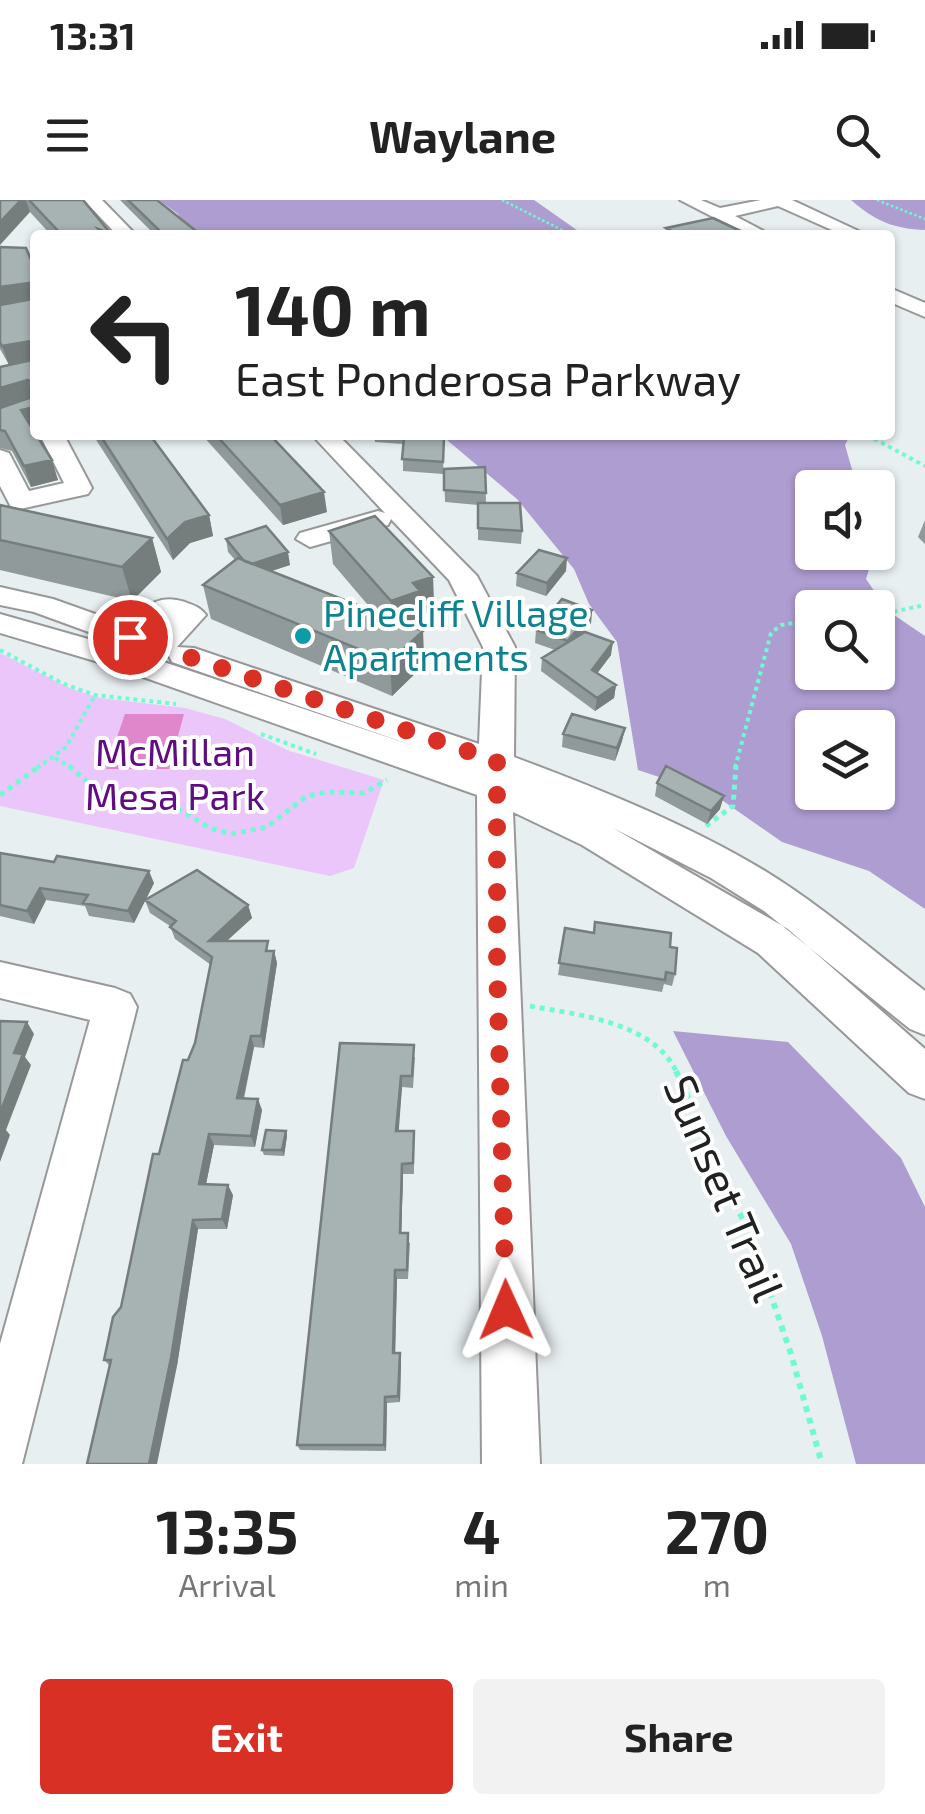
<!DOCTYPE html>
<style>
:root{--surface:#fff;--page:#f2f2f2;--text:#222;--muted:#767676;--accent:#d93025}
body{margin:0;font-family:"Exo 2",sans-serif;background:var(--page);color:var(--text);height:100vh;display:flex;flex-direction:column;font-size:38px;white-space:nowrap}
*{box-sizing:border-box;margin:0}
p{font-size:32px;color:var(--muted)}
.icon{flex:none;width:55px;height:55px;fill:none;stroke:currentColor;stroke-width:2;stroke-linecap:round;stroke-linejoin:round}
.map{position:relative;height:1264px;overflow:hidden}
.details{display:flex;flex-direction:column;background:var(--surface);flex:1}
.details>*{flex:none}
.guide{position:absolute;left:30px;top:30px;width:865px;height:210px;border-radius:10px;box-shadow:0 2px 8px #0004;background:#fff;color:var(--text);overflow:hidden}
.buttons{position:absolute;left:795px;top:270px;display:grid;gap:20px}
.buttons a{display:grid;place-items:center;width:100px;height:100px;border-radius:10px;background:var(--surface);box-shadow:0 2px 8px #0004;font-size:50px}
.pin{position:absolute;display:grid;place-items:center;width:85px;height:85px;color:#fff;margin:-42px;border:5px solid #fff;border-radius:50%;box-shadow:0 2px 10px #0007}
.me{position:absolute;width:110px;margin:-55px;rotate:359deg;stroke-linejoin:round;filter:drop-shadow(0 0 8px #0008)}
.turn{display:flex;align-items:center;gap:35px;height:210px;padding:0 40px;font-size:45px}
.turn .icon{width:130px;height:130px;stroke-width:2.5}
.turn b{display:block;font-size:70px;line-height:85px}
.eta{display:flex;justify-content:space-evenly;align-items:center;height:170px;text-align:center}
.eta b{font-size:60px;font-weight:700;line-height:70px}
.action{display:flex;gap:20px;margin-top:auto;padding:20px 40px}
.action a{flex:1;height:115px;border-radius:10px;background:var(--accent);color:#fff;font-size:40px;font-weight:700;line-height:115px;text-align:center}
.action a+a{background:var(--page);color:var(--text)}
.status{display:flex;justify-content:space-between;align-items:center;height:70px;padding:0 50px;background:var(--surface);direction:ltr}
.status svg{height:28px;fill:currentColor}
header{display:flex;justify-content:space-between;align-items:center;height:130px;padding:0 40px;background:var(--surface);font-size:45px;font-weight:700}
.map>svg:first-child{display:block}
.forest{fill:#ae9dd1;fill-rule:evenodd}
.park{fill:#ebc6fa}
.pitch{fill:#e086cb}
.lines{fill:none;stroke-linecap:round;stroke-linejoin:round}
.minor-casing{stroke:#989898;stroke-width:4}
.path-far3{stroke:#70fad4;stroke-width:2.5;stroke-dasharray:2.5 2.5;stroke-linecap:butt}
.path-far2{stroke:#70fad4;stroke-width:4;stroke-dasharray:4 4;stroke-linecap:butt}
.path-far1{stroke:#70fad4;stroke-width:5;stroke-dasharray:5 5;stroke-linecap:butt}
.path{stroke:#70fad4;stroke-width:6;stroke-dasharray:6 6;stroke-linecap:butt}
.minor{fill:#fff;fill-rule:evenodd}
.wall{fill:#909a9a}
.shaded-wall{fill:#757d7d}
.building{fill:#a7b3b3;stroke:#757d7d;stroke-width:2.5}
.route{stroke:#d93025;stroke-width:18;stroke-dasharray:0 32.4}
.culture-dot{fill:#0f9aa8;stroke:#fff;stroke-width:4}
.labels{text-anchor:middle;stroke-width:8;stroke-linejoin:round;paint-order:stroke}
.culture-label{font-size:38px;fill:#0d838f;stroke:#fff;text-anchor:start}
.park-label{font-size:38px;fill:#600c83;stroke:#fff}
.near-street-label{font-size:45px;fill:#212121;stroke:#fff}
</style>
<div class="status"><b>13:31</b><svg viewBox="0 0 49 12"><path d="M0 12V9h3v3zM5 12V6h3v6zM10 12V3h3v9zM15 12V0h3v12zM26 1h20v11H26zM47 4h2v5h-2z"/></svg></div>
<header><svg class="icon" aria-label="menu" viewBox="0 0 24 24"><path d="M4 6h16M4 12h16M4 18h16"/></svg>Waylane<svg class="icon" aria-label="search" viewBox="0 0 24 24"><circle cx="10" cy="10" r="6"/><path d="M15 15l6 6"/></svg></header>
<div class="map">
<svg width="925" height="1264" viewBox="0 0 925 1264">
<rect width="100%" height="100%" fill="#e8eff1"/>
<!-- forest -->
<path class="forest" d="M159 0H534L584 35H194L182 25 178 14Z
M851 0H925V30C894 29 875 21 851 0Z
M441 235H850L845 245 857 287 812 288V352L874 353 866 379 888 411 925 436V709L869 671 782 642 716 596 638 570 617 442 589 404 574 369 517 299ZM812 408H878V472H812ZM812 528H878V592H812Z
M673 831 788 842 901 958 925 1007V1264H856L822 1136 791 1044 726 936Z"/>
<!-- park -->
<path class="park" d="M0 453 72 489 100 498 185 508 225 519 287 550 384 580 354 668 330 676 0 606Z"/>
<!-- pitch -->
<path class="pitch" d="M125 514H184L169 569H106Z"/>
<g class="lines">
<defs>
<path id="minor" d="M84 0H102L136 35H117Z
M680 0H701L720 8 761 0H792L867 35H843L778 6 735 16 771 35H748Z
M890 88 925 103V117L890 102Z
M40 235H64L92 288 88 294 20 309 11 307 0 286V250L9 253 29 291 64 283Z
M312 235H338L477 376 515 447 514 557C599 589 687 624 765 671 822 706 872 750 925 791V835L910 829 764 711 711 678 613 628 788 729 925 849V899L909 893 758 753 582 645 513 612 540 1264H482L477 595 112 466 0 433V414L134 452 420 548 172 462 168 454H147L142 447 168 420 141 444 130 447 34 412 0 405V387L53 399 126 425C146 407 157 393 185 402 195 406 200 407 206 415L177 447 194 448 479 544 483 447 449 380 391 319 388 325 310 347 296 339 300 333 378 311 385 313Z
M0 762 115 788 130 794 137 807 22 1264H0V1144L90 820 0 798Z"/>
</defs>
<!-- minor casing -->
<use href="#minor" class="minor-casing"/>
<!-- path-far3 -->
<path class="path-far3" d="M502 0 572 35
M877 0 925 19"/>
<!-- path-far2 -->
<path class="path-far2" d="M867 235 925 266
M878 415 925 405
M0 450 64 484 95 495 176 504
M261 534 316 554
M55 558 72 568
M37 568 66 547 95 495
M735 568 771 433 781 425 812 420"/>
<!-- path-far1 -->
<path class="path-far1" d="M69 566 96 589 163 600 210 628 231 634 267 627 307 596 326 592 364 593 387 580
M0 595 40 566
M706 626 733 606 736 566
M530 806C579 815 654 822 677 873"/>
<!-- path -->
<path class="path" d="M676 871 752 1040 791 1154 822 1264"/>
<!-- minor -->
<use href="#minor" class="minor"/>
</g>
<!-- wall -->
<path class="wall" d="M0 0H83L111 35H51L30 12Z
M120 0H157L201 35H155Z
M666 28 749 35H665Z
M0 47 35 69 33 229 58 280 31 287 12 251 0 248V167L9 165 0 149Z
M93 235H150L209 315 213 336 190 343 173 360Z
M202 235H270L327 312 283 325Z
M374 235H412V238H444L443 274 403 271V244L375 242Z
M485 267 486 303 522 331 521 344 478 340V305L445 302 444 269Z
M0 305 152 338 161 372 132 401 0 370Z
M925 320V344L918 337Z
M329 331 433 377 434 410 421 415V425L415 427 423 431 424 465 392 496 211 419 203 385 236 361 228 352 226 339 290 365 271 371 373 411 333 364Z
M566 371 546 396 516 386 517 373Z
M592 410 591 423 582 434 611 455 597 473 616 485 614 498 595 511 541 471 542 458 555 450 535 443 536 430Z
M625 528 622 541 615 561 562 547 563 534Z
M657 583 720 609 707 624 655 596Z
M0 653 154 683 134 723 89 716 85 706 46 700 34 724 0 716Z
M145 700 248 705 252 718 227 741 274 751 277 763 264 848 254 847 244 899 262 910 255 947 214 945 206 984 233 995 227 1029H198L177 1166H110L104 1160 121 1107 159 954 195 843 211 765 175 739 170 726 150 713Z
M565 728 670 747 675 774 672 786 664 784 662 792 558 775Z
M340 843 415 857 413 888 402 887 398 931H414V974H403L401 1033 410 1043 408 1079H397L395 1153H400L401 1160 400 1202 387 1203 386 1251 300 1250 297 1245Z
M286 931 287 936 284 956 264 955 262 950Z"/>
<!-- shaded-wall -->
<path class="shaded-wall" d="M21 0H26L30 12 0 45V22Z
M29 83 35 101 0 106V87Z
M31 141 35 160 9 165 2 146Z
M28 180 34 199 0 209V188Z
M35 207V228L28 230 21 210Z
M52 260 58 280 31 287 24 266Z
M324 292 327 312 283 325 280 305Z
M209 315 213 336 190 343 173 360 167 339 185 322Z
M152 338 161 372 132 401 122 367Z
M288 352 290 365 250 378 247 365Z
M567 358 566 371 546 396 547 383Z
M433 377 434 410 421 415V425L394 435 391 401 413 383Z
M592 410 591 423 566 454 568 441Z
M423 431 424 465 392 496 390 462Z
M613 442 611 455 590 483 592 470Z
M616 485 614 498 595 511 597 498Z
M625 528 622 541 615 561 617 548Z
M724 596 720 609 707 624 711 611Z
M149 671 154 683 134 723 128 711Z
M40 688 46 700 34 724 27 711Z
M248 705 252 718 213 753 209 741Z
M274 751 277 763 264 848 261 836Z
M27 822 34 834 25 857 31 865 6 930 10 935 0 962V913L14 853Z
M251 836 254 847 241 909 237 898Z
M401 876 402 887 398 941 396 931Z
M258 899 262 910 255 947 251 936Z
M286 931 287 936 284 956 282 950Z
M209 934 214 945 204 994 199 984Z
M402 964 403 974 401 1042 400 1033Z
M228 985 233 995 227 1029 222 1019Z
M193 1020 198 1029 177 1166 157 1264H149Z
M395 1070 397 1079 395 1160 393 1153Z
M400 1153 401 1160 400 1202 398 1196Z
M385 1197 387 1203 386 1251 384 1245Z"/>
<!-- building -->
<path class="building" d="M0 0H21L0 22Z
M29 0H83L111 34 98 29 103 35H62Z
M128 0H157L201 35H164Z
M713 18 749 35H680L666 28Z
M0 47 26 48 35 69V207L21 210 52 260 24 266 5 231 0 230V208L32 197V184L28 180 0 188V167L32 160 31 141 2 146 0 142V105L33 99V87L29 83 0 87Z
M100 235H150L209 315 185 322 167 339Z
M216 235H270L324 292 280 305Z
M404 238H444L443 262 402 259Z
M485 267 486 293 444 290V269Z
M478 303H520L522 331 478 328Z
M0 305 152 338 122 367 0 340Z
M375 316 433 377 413 383 420 391 391 401 329 331Z
M266 326 288 352 252 364 244 361 226 339Z
M539 350 567 358 547 383 517 373Z
M238 358 423 431 390 462 203 385Z
M562 399 592 410 568 441 536 430Z
M585 432 613 442 592 470 616 485 597 498 542 458Z
M572 514 625 528 617 548 563 534Z
M666 566 724 596 711 611 657 583Z
M0 653 54 662 57 656 149 671 128 711 83 703 88 695 40 688 27 711 0 705Z
M197 670 248 705 209 741H268L266 751H274L261 836H251L237 898 258 899 251 936 209 934 199 984 228 985 222 1019 193 1020 171 1158 149 1264H87L111 1160H104L113 1117 121 1107 153 954H159L183 860H188L195 843 212 757 170 727 176 721 145 700Z
M595 722 671 733 670 747 677 748 675 774 666 772 665 780 559 763 565 728 594 733Z
M0 821 27 822 14 853 23 854 0 913Z
M340 843 414 845 412 876H401L396 931H414L413 963 402 964 400 1033H408L407 1070H395L393 1153H400L398 1196 385 1197 384 1245H297Z
M266 930 286 931 282 950H262Z"/>
<g class="lines">
<!-- route -->
<path class="route" d="M130 437 497 561V763L506 1110"/>
</g>
<!-- markers -->
<circle class="culture-dot" cx="303" cy="436" r="10"/>
<g class="labels">
<!-- culture labels -->
<g class="culture-label">
<text x="323" y="427">Pinecliff Village<tspan x="323" dy="44">Apartments</tspan></text>
</g>
<!-- park labels -->
<g class="park-label">
<text x="175" y="566">McMillan<tspan x="175" dy="44">Mesa Park</tspan></text>
</g>
<!-- near-street labels -->
<g class="near-street-label">
<text transform="translate(724 988) rotate(67)" y="16">Sunset Trail</text>
</g>
</g>
</svg>
<div class="buttons">
<a><svg class="icon" aria-label="sound" viewBox="0 0 24 24"><path d="M4 9h4l5-4v14l-5-4H4zM17 9q2 3 0 6"/></svg></a>
<a><svg class="icon" aria-label="search" viewBox="0 0 24 24"><circle cx="10" cy="10" r="6"/><path d="M15 15l6 6"/></svg></a>
<a><svg class="icon" aria-label="layers" viewBox="0 0 24 24"><path d="M12 4l9 5-9 5-9-5zM3 14l9 5 9-5"/></svg></a>
</div>
<div class="pin" style="left:130px;top:437px;background:#d93025"><svg class="icon" aria-label="arrive" viewBox="0 0 24 24"><path d="M6 21V4h12l-3 4 3 4H6"/></svg></div>
<svg class="me" style="left:506px;top:1110px" viewBox="-20 -20 40 40"><path d="M0-17L14 15 0 8-14 15z" fill="#d93025" stroke="#fff" stroke-width="4"/></svg>
<div class="guide">
<div class="turn"><svg class="icon" aria-label="left" viewBox="0 0 24 24"><path d="M17 20v-9H6M10 6l-5 5 5 5"/></svg><div><b>140 m</b>East Ponderosa Parkway</div></div>
</div>
</div>
<section class="details">
<div class="eta">
<div><b>13:35</b><p>Arrival</p></div>
<div><b>4</b><p>min</p></div>
<div><b>270</b><p>m</p></div>
</div>
<div class="action"><a>Exit</a><a>Share</a></div>
</section>
